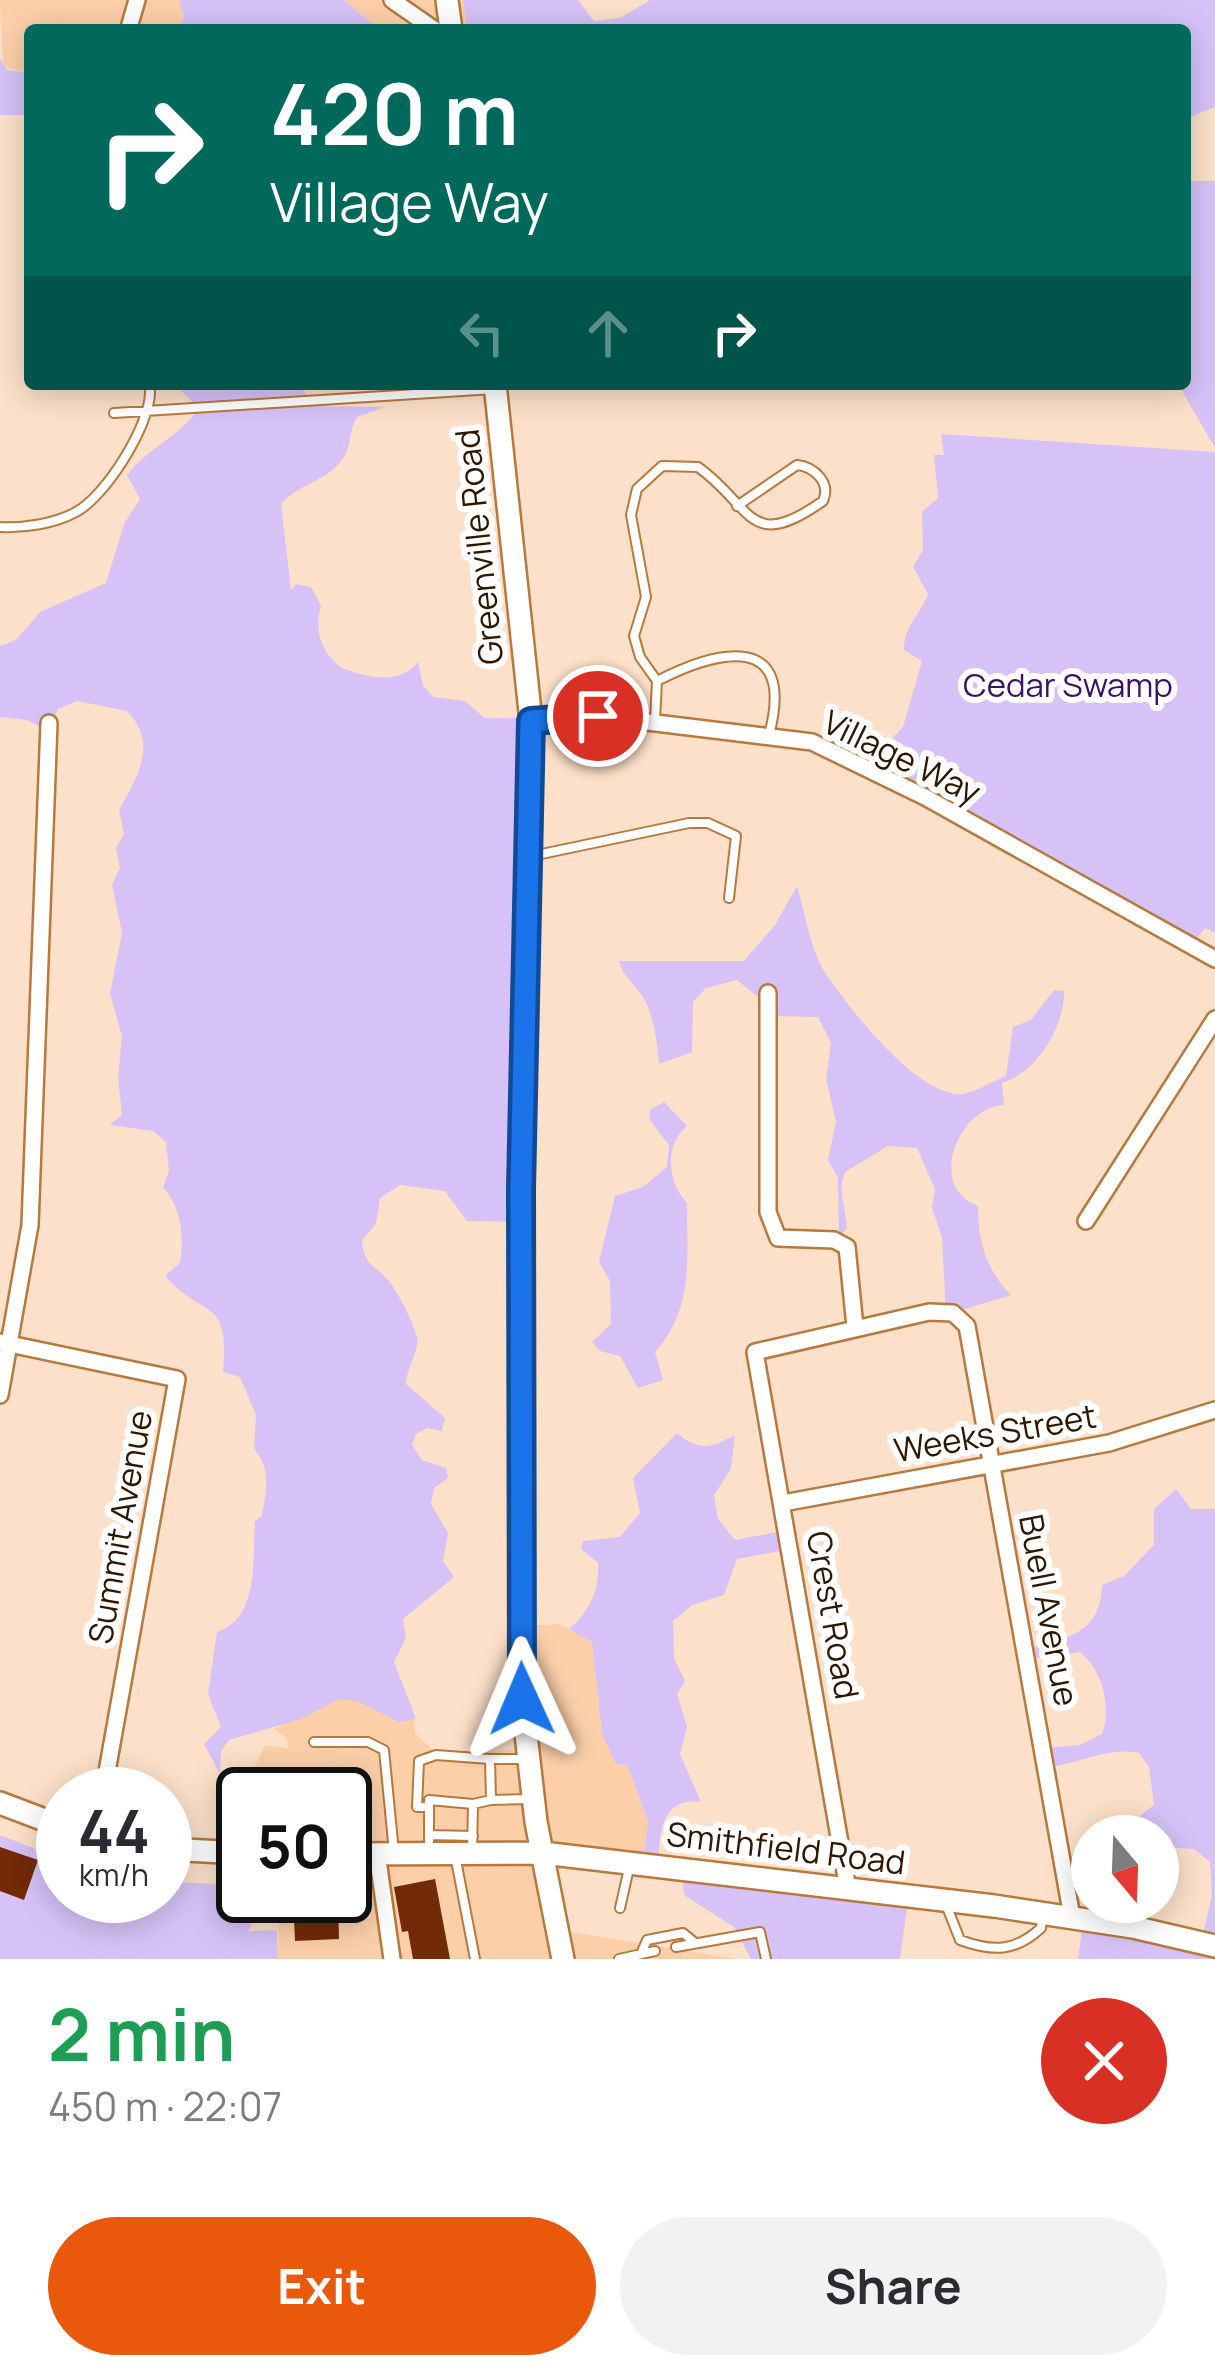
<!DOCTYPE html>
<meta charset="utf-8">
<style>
:root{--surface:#fff;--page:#f2f2f3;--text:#2b2b33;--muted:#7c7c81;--accent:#ea580c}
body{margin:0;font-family:Manrope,sans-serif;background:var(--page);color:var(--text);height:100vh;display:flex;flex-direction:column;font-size:45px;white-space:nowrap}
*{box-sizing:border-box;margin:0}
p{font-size:39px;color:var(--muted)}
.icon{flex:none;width:66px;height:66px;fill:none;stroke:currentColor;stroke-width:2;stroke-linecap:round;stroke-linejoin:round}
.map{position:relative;height:1959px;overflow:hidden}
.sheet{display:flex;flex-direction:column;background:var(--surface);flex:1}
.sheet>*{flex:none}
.banner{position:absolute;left:24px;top:24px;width:1167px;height:366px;border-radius:12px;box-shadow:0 6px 30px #0003;background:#00695c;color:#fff;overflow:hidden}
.needle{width:78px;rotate:161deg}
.controls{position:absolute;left:1071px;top:1815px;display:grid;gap:24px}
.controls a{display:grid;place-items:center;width:108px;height:108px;border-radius:50%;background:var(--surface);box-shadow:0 6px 30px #0003;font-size:60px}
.speed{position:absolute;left:36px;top:1767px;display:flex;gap:24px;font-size:60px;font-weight:700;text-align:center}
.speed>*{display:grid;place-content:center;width:156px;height:156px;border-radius:50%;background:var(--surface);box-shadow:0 6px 30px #0003;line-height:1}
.speed small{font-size:30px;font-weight:400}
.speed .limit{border:6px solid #111;border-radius:18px;background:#fff;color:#111}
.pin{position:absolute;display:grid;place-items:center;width:102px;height:102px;color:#fff;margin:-51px;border:6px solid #fff;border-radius:50%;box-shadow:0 3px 12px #0007}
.me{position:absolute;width:132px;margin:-66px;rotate:359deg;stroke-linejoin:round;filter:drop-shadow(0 0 9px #0008)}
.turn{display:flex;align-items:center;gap:42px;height:252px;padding:0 48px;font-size:54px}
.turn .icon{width:156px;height:156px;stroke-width:2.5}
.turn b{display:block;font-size:84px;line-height:102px}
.lanes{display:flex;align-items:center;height:114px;padding:0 48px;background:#0003;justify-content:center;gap:60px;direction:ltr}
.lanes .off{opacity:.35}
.round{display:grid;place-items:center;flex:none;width:126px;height:126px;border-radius:63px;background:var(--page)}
.overview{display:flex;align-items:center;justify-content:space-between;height:204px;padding:0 48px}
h1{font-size:72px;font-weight:700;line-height:90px;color:#1e9e55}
.cta{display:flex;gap:24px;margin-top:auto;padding:24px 48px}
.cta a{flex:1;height:138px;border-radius:72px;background:var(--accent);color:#fff;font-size:48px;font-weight:700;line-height:138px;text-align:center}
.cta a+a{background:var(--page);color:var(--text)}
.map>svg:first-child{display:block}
.built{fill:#fccfa9}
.green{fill:#d6c2f7}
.building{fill:#732a06}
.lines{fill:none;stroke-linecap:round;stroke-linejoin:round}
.service-casing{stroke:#b7793d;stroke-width:12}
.minor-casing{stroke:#b7793d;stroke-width:20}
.secondary-casing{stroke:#b7793d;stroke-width:26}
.service{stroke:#fff;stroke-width:8}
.minor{stroke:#fff;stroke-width:15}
.secondary{stroke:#fff;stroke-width:21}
.route-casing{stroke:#114b97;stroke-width:30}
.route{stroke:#1a73e8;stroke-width:21}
.labels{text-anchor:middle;stroke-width:12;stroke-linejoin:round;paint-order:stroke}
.street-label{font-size:33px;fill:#2f1600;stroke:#fff}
.park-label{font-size:33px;fill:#3d1265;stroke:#fff}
</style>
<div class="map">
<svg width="1215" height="1959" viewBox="0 0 1215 1959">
<rect width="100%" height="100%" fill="#fce0c9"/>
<!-- built -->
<path class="built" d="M0 0H179L184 17 175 30H30V73L3 67Z
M344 0H464L467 30H380Z
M560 1624 592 1642 603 1735 627 1765 648 1821 642 1866 551 1856 559 1930 736 1959H278L280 1896H345V1794H243V1855L227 1854 230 1817 265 1745 288 1749 287 1739 274 1729 339 1699 357 1700 399 1721 414 1719 415 1733 434 1751 455 1755 515 1749 523 1742 522 1626Z"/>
<!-- green -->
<path class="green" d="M179 0H344L380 30H175L184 17Z
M463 0H578L594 21 620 18 650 0H1215V107L1185 119V30H467Z
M0 59 7 70 30 73V115H0Z
M1185 181H1215V448L1178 384H1185Z
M175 384H300L313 406 385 407 357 417C349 430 352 442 345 455 332 480 299 483 281 504L291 590 296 584 311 587 321 606C314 630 321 653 342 668 366 678 401 685 418 662L423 686 433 697 465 701 485 718H524L518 1222 467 1221 445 1191 400 1185 380 1198 376 1224 362 1240C363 1264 374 1264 387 1279 397 1290 414 1323 417 1338 420 1348 406 1370 406 1384L445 1418 442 1431 427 1428 416 1434 412 1445 422 1460 446 1468 448 1478 434 1488 431 1504 448 1533 443 1561 454 1577 403 1619 406 1638 394 1662 416 1719 399 1722 357 1701 339 1699 301 1719 229 1740 221 1751 220 1774 204 1744 221 1727 208 1694 217 1632C260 1618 252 1560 255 1521L262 1516C266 1491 272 1469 254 1449L256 1415 240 1377 223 1372C230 1294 204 1321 165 1276L180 1263C184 1236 182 1209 163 1187L169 1171 166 1142 153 1131 110 1125 122 1115 118 1078 122 1036 110 993 122 933 112 885 120 868 116 848 124 834 119 810C137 778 159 743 127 711L77 701 58 709 48 731 27 720 0 717V646L16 640 40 612 106 583 124 524 140 499 127 475C150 447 174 439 195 414L193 403Z
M941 434 1215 452V933L1205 928 1194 942 887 773 894 759 880 751 903 727 922 661 904 650C904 625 920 616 928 594L913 567 923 550 922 512 938 498 934 455H944Z
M797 886C806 915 809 947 826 974 848 1007 919 1099 963 1094 976 1092 993 1081 1006 1076L1013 1027 1031 1020 1054 990 1064 991C1065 1027 1036 1073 1002 1083L1004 1105C958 1107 926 1187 978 1206 978 1241 986 1270 1011 1295L946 1315 942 1238 932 1207 935 1189 917 1148 888 1146 845 1172 841 1187 847 1227 839 1239 838 1178 828 1160 836 1122 826 1079 831 1043 818 1017 773 1016 768 1005 737 980 706 988 693 1002 692 1052 659 1064C657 1042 654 1013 641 994 632 981 624 978 619 961H744L775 925Z
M664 1102 687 1126C664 1145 667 1182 687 1203 687 1259 694 1309 655 1352L663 1380 638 1388 620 1356 600 1351 592 1342 611 1324 610 1281 599 1262 615 1196 643 1187 667 1167 669 1145 649 1119 650 1110Z
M677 1433C700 1452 710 1448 735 1435L731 1469 714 1495 718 1519 735 1540 788 1530 791 1549 737 1559 724 1595 692 1605 673 1621 674 1658 685 1681 677 1694 687 1727 680 1754 701 1802C659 1796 660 1837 658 1868L642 1866 648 1821 627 1765 616 1764 602 1734 592 1642 569 1629C589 1613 600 1589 598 1563L581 1549 583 1541 620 1537 640 1513 633 1478Z
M1176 1489 1191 1509H1215V1959H1078L1083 1923 1201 1943 1212 1895 1210 1862 1194 1849 1158 1847V1836H1139L1125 1827 1154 1805 1149 1767 1139 1753C1109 1746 1079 1764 1048 1767L1047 1748 1080 1745 1102 1734C1112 1707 1102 1669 1080 1652L1029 1659 1028 1649C1068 1638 1101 1633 1102 1585L1124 1576 1154 1545V1509Z
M0 1835 63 1860V1896H165V1881L243 1886V1896H267L248 1931 277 1930 278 1959H0Z
M682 1873 908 1900 900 1959H751L734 1927 684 1895Z"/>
<!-- building -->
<path class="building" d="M0 1847 38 1860 24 1900 0 1891Z
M435 1879 450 1959H413L408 1931 402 1932 394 1887Z
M293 1896H338L339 1939 295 1941Z"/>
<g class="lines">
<defs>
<path id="service" d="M114 413 494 389
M0 527C25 528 54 524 76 512 106 496 150 425 150 392
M657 681C721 648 796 633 769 735
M655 721 657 681 640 657 634 636 646 597 631 515 637 489 662 466 698 467C753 506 748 554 823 501 831 483 815 467 797 465L737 506
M532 856 689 823H708L736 836 729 898
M314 1742H368L384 1750 394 1852
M491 1800 531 1799
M429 1807H417L419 1761 436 1755 490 1759
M429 1835 473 1836
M429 1850V1800L473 1804
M472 1853 473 1804 491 1800 490 1759H528
M455 1855 475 1959
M945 1902 960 1940C993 1952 1015 1952 1041 1928L1042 1919
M620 1908 630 1864
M676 1947 760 1932 766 1959
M641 1954 647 1940 683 1933 694 1942
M619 1959 655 1951"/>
<path id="minor" d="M392 0 435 30
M130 24 137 0
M531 721 598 716 812 742 925 797 1215 959
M768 993V1212L778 1238 834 1240 847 1247 855 1327
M1086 1221 1215 1019
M0 1342 177 1379 103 1794
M0 1395 30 1225 49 723
M783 1503 1109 1443 1215 1410
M377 1853 392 1959
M848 1889 755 1352 929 1312 953 1313 967 1326 1072 1917"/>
<path id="secondary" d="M447 0 451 30
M495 384 531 721 521 1189 522 1699 536 1822 563 1959
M0 1803 63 1827
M165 1849 243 1853
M345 1854 543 1853 994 1906 1133 1927 1215 1946"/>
</defs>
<!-- service casing -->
<use href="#service" class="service-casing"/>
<!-- minor casing -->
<use href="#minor" class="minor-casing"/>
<!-- secondary casing -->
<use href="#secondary" class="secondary-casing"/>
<!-- service -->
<use href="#service" class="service"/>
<!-- minor -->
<use href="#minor" class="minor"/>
<!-- secondary -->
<use href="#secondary" class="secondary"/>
</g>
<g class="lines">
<defs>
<path id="route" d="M522 1699 521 1189 531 721 598 716"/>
</defs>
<!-- route casing -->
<use href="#route" class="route-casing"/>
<!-- route -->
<use href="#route" class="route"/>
</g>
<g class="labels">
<!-- street labels -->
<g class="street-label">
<text transform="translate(479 547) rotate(-96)" y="12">Greenville Road</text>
<text transform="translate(902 757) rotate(26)" y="12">Village Way</text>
<text transform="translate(995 1433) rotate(-10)" y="12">Weeks Street</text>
<text transform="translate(120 1527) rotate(-80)" y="12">Summit Avenue</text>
<text transform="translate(1049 1610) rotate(79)" y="12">Buell Avenue</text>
<text transform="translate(833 1615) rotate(80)" y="12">Crest Road</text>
<text transform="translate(786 1848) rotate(7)" y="12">Smithfield Road</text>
</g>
<!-- park labels -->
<g class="park-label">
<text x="1068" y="697">Cedar Swamp</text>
</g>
</g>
</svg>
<div class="controls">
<a><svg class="needle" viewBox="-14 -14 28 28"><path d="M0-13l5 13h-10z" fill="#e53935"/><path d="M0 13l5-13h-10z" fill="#7c7c81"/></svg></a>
</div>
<div class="speed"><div>44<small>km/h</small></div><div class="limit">50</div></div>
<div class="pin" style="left:598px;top:716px;background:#d93025"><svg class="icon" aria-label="arrive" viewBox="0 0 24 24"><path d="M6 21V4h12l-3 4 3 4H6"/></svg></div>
<svg class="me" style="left:522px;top:1699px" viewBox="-20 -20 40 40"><path d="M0-17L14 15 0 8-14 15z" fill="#1a73e8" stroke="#fff" stroke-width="4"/></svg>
<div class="banner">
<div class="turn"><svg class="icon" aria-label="right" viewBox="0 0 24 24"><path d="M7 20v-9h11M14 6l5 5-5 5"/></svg><div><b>420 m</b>Village Way</div></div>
<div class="lanes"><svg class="icon off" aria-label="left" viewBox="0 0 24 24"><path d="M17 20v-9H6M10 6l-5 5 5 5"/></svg><svg class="icon off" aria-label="ahead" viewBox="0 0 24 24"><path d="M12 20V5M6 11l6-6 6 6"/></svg><svg class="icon" aria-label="right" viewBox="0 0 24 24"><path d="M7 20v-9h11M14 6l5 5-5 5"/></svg></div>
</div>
</div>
<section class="sheet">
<div class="overview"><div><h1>2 min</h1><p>450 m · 22:07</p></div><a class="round" style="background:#d93025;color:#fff"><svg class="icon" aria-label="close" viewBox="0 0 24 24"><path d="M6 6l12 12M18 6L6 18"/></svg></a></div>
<div class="cta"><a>Exit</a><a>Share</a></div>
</section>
